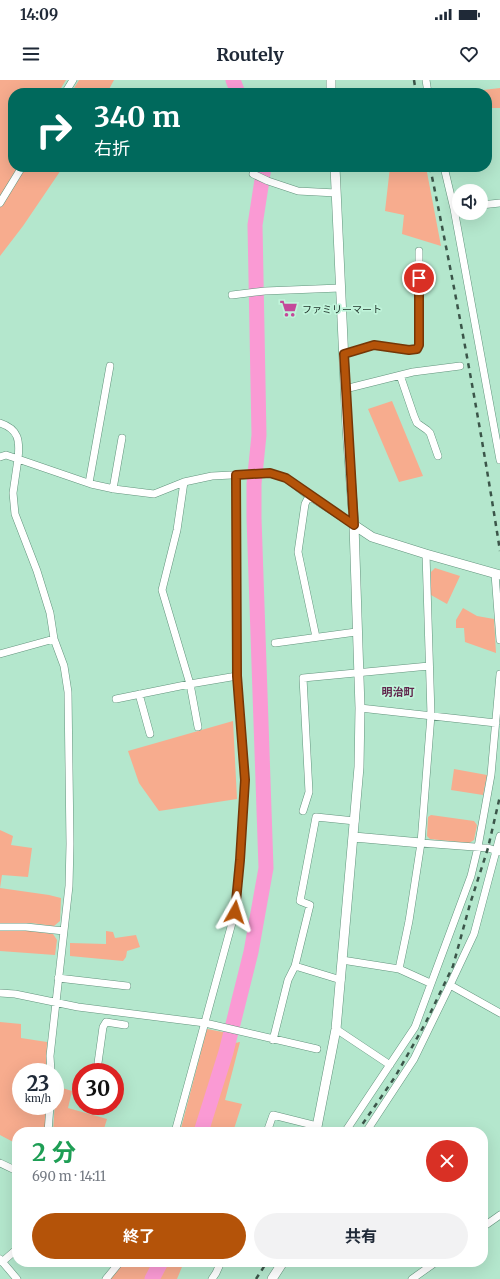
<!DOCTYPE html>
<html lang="ja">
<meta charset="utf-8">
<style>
:root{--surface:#fff;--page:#f2f2f3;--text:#1f2937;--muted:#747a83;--accent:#b45309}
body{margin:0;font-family:Merriweather,"Noto Sans JP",serif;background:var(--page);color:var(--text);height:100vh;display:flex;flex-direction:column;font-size:15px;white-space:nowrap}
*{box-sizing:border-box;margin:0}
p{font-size:13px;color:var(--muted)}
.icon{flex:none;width:22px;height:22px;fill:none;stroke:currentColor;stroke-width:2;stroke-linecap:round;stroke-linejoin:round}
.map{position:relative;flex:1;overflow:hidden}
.side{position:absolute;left:12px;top:1047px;width:476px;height:140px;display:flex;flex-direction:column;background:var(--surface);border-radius:16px;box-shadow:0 4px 16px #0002}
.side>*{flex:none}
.hud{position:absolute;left:8px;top:8px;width:484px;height:84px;border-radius:16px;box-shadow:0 4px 16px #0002;background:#00695c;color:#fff;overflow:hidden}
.buttons{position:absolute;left:452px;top:104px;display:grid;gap:8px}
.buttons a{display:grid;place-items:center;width:36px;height:36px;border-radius:50%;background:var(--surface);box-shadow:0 4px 16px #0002;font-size:20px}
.speed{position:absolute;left:12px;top:983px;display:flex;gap:8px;font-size:20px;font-weight:700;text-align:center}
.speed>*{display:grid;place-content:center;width:52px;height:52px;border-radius:50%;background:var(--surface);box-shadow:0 4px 16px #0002;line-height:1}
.speed small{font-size:10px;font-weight:400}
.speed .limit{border:6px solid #d22;background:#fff;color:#111}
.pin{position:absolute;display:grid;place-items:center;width:34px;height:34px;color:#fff;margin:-17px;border:2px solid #fff;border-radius:50%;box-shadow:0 1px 4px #0007}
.me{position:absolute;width:44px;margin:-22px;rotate:6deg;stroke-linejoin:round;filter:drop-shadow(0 0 3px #0008)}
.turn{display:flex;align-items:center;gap:14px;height:84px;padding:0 20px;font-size:18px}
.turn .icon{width:52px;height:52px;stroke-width:2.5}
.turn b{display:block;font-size:28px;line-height:34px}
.round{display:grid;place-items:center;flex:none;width:42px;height:42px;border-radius:21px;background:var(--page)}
.overview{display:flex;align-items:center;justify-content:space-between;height:68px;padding:0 20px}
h1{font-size:24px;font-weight:700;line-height:30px;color:#1e9e55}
.action{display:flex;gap:8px;margin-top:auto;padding:8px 20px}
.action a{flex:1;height:46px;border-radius:24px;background:var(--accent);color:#fff;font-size:16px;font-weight:700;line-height:46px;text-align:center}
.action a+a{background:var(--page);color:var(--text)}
.status{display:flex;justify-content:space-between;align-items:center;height:28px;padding:0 20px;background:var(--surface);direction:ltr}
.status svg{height:11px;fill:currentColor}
header{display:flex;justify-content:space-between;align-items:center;height:52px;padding:0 20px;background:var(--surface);font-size:18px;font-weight:700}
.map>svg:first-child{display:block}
.green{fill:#f7ac8e}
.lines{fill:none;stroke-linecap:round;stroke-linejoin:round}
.river{stroke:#fa9ad4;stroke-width:15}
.minor-casing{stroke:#63947d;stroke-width:8}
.tertiary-casing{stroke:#63947d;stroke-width:10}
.minor{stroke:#fff;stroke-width:7}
.tertiary{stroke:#fff;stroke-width:9}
.rail{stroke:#3b5549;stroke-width:2.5;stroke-dasharray:5 5;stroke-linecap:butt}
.route-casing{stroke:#753606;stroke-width:10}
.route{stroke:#b45309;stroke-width:7}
.labels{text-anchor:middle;stroke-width:3.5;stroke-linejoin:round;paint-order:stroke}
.poi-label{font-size:10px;fill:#20342b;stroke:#c0f4da;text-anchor:start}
.neighbourhood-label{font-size:11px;font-weight:bold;fill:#60254c;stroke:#c0f4da}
</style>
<div class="status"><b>14:09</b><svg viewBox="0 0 49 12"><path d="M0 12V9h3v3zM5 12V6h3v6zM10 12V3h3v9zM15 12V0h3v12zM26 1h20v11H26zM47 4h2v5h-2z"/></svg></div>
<header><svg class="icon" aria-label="menu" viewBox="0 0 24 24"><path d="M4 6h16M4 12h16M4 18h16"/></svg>Routely<svg class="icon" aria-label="heart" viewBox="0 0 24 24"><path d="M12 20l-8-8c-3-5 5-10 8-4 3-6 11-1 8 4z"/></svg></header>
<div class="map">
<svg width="500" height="1199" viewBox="0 0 500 1199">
<rect width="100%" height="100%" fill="#b4e7cd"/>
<!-- green -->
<path class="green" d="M0 0H66L58 13H13V87H63L23 146 0 176Z
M79 0H114L107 13H71Z
M500 8V28H487V13H483V10Z
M390 87H426L441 166 402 154 404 135 385 131Z
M392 321 423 396 399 402 368 329Z
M435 488 460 496 447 524 431 515V492Z
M463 528 477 536 494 539 496 573 465 562 464 548H456V540Z
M233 641 237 719 159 731 139 703 128 671Z
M454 689 487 695 483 715 451 710Z
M431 735 474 741 477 745 474 760 469 763 430 759 427 756 428 737Z
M0 750 13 756 11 765 32 768 28 797 2 795 0 808 49 815 61 818 60 841 54 846 31 843 0 844Z
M0 851H30L53 854 57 860 55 875 0 871Z
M106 851 113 852 115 858 136 855 140 867 127 871 126 877 123 881 70 876V863L106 864Z
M0 942 21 944V958L47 962 46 992H21V1026H47L45 1052H17V1064L0 1055Z
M207 949 228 953 225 965 240 962 225 1020 242 1024 233 1052H180Z
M56 1006 72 1011 68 1028 107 1039 103 1052H53Z
M124 1182H184L177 1199H110Z"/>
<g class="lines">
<!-- river -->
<path class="river" d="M233 0 238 13
M201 1052 226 972 251 872 266 788 254 438V404L259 355 255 145 264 87
M152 1199 161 1182"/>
<defs>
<path id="minor" d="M426 0 428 13
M65 13 73 0
M444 87 454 129 500 380
M253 94 268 101 298 111 336 113
M0 123 22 87
M481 125 500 123
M232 215 265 211 340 208
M344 274 374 265 409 270 417 269 419 265V171
M400 295 414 336 417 343 427 350 430 353 438 376
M345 309 413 292 460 286
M0 343C19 349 20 361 18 379L91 404 114 409 154 414 184 402 212 396 270 393 286 398 309 416 354 445
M0 377 6 375 18 379 13 413 15 434 37 491 50 533 54 559 0 574
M184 402 177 450 162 510 190 604 198 647
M89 403 110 286
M113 409 122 358
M309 416 305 424 298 472 316 557
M495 494 500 560
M275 563 356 552
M139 614 150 654
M116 619 190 604 237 596
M360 628 496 643
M303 731 309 712 303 598 429 586
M500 756 474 854 450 905 500 933
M421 763 488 768 500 772
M0 847H26L64 851
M342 880 399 889 430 903
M295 886 310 825 300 821 316 737 355 741
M399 889 409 841 421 763 431 635 426 474
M58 898 127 906
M0 913 15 914 78 927 205 943 317 969
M336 949 390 985
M273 960 288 900 295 886 341 900
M98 983 103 947 106 942 125 945
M51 992 50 976 69 806 70 764 68 612 64 586 54 559
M48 1052 50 1026
M175 1052 235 832 240 780 245 700 237 596 236 395
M267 1052 273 1035 317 1046
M345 1052 415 947 471 796 478 767 491 695 500 594
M366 1052 414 979 450 905
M0 1083 17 1091
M483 1147 500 1135
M0 1179 17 1199
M2 1182 17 1169
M106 1199 120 1182
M212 1199 216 1193 221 1182
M412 1199 436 1182"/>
<path id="tertiary" d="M331 0V13
M354 445 372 457 426 474 500 495
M354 757 421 763
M316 1052 336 949 359 687 360 628 354 445 347 347 335 87
M272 1199 283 1182"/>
</defs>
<!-- minor casing -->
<use href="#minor" class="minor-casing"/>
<!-- tertiary casing -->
<use href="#tertiary" class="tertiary-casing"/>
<!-- minor -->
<use href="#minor" class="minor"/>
<!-- tertiary -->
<use href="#tertiary" class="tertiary"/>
<!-- rail -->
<path class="rail" d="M414 0 416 13
M430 87C456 214 480 342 500 471
M357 1052 395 997 425 944 453 886 470 824 488 768 500 716
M256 1199 267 1182"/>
</g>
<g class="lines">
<defs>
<path id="route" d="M235 832 240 780 245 700 237 596 236 395 270 393 286 398 354 445 344 274 374 265 409 270 417 269 419 265V198"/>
</defs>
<!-- route casing -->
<use href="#route" class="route-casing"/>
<!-- route -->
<use href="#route" class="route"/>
</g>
<!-- icons -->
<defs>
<symbol id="supermarket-bare" viewBox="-9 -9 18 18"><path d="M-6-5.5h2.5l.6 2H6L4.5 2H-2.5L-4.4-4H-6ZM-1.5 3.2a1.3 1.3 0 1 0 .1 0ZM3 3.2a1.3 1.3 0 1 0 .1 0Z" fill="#c4499a" stroke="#c0f4da" stroke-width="2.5" paint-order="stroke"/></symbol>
</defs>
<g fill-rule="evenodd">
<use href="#supermarket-bare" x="276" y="216" width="25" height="25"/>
</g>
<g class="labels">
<!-- poi labels -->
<g class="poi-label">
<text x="302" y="233">ファミリーマート</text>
</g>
<!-- neighbourhood labels -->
<g class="neighbourhood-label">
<text x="398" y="616">明治町</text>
</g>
</g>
</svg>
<div class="buttons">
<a><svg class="icon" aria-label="sound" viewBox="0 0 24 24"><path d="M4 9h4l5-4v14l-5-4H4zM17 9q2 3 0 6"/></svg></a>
</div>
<div class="speed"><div>23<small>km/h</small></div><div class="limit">30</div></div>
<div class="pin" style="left:419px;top:198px;background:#d93025"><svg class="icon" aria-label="arrive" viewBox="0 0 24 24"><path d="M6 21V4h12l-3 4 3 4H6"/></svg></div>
<svg class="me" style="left:235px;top:832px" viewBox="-20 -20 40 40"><path d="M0-17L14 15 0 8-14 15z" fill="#b45309" stroke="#fff" stroke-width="4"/></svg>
<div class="hud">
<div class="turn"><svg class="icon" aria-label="right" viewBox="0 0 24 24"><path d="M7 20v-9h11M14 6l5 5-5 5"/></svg><div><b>340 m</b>右折</div></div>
</div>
<section class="side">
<div class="overview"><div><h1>2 分</h1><p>690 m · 14:11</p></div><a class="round" style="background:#d93025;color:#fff"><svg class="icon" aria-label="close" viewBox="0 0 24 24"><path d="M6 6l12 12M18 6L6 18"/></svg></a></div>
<div class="action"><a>終了</a><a>共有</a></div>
</section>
</div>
